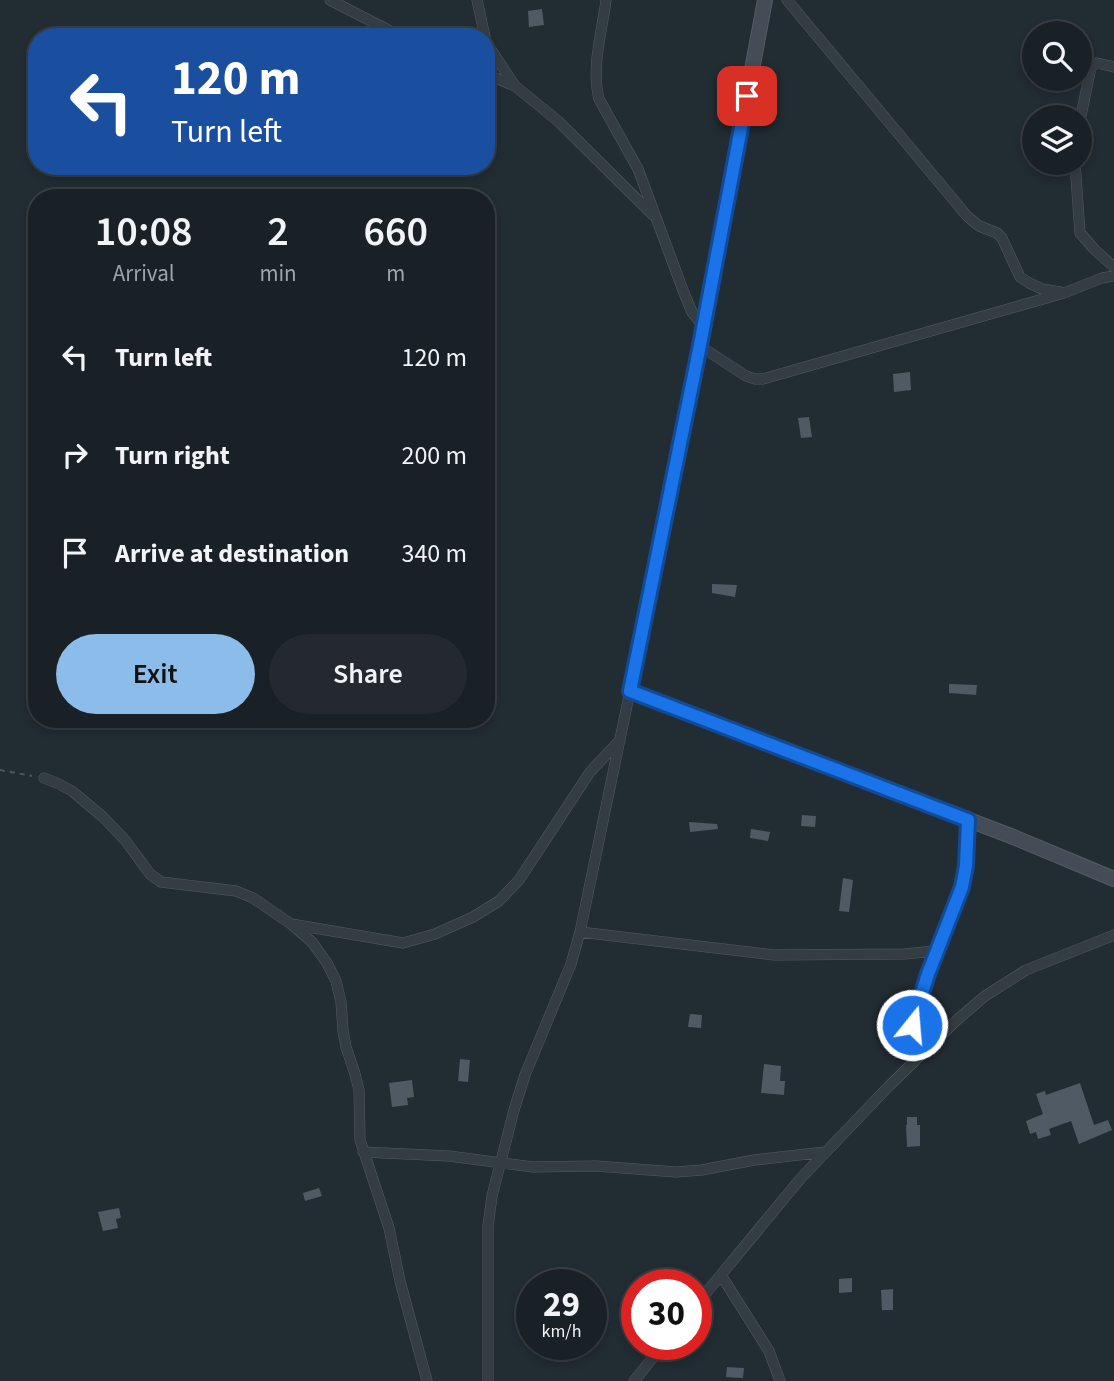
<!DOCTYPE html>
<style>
:root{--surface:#1a2126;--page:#23292e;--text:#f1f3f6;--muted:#9fa3a7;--line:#383e43;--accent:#8cbce9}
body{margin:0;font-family:"Source Sans 3",sans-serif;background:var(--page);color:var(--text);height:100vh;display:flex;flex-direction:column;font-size:26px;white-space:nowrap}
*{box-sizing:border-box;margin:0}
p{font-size:23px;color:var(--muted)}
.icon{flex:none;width:38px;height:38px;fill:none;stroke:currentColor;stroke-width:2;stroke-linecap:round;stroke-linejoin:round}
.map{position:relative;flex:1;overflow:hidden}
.sheet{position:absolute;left:28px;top:189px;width:467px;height:539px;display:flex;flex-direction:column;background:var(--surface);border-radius:28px;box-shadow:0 4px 10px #0003,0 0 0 2px var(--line)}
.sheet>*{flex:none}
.banner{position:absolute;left:28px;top:28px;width:467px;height:147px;border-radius:28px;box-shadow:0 4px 10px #0003,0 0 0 2px var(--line);background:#1a4fa0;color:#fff;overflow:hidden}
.buttons{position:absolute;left:1022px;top:21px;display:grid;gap:14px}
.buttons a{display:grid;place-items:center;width:70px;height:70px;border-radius:50%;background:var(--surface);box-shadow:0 4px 10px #0003,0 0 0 2px var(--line);font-size:35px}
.speed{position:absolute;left:516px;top:1269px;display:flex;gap:14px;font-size:35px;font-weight:700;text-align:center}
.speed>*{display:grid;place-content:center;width:91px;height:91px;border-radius:50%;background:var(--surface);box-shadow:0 4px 10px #0003,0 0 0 2px var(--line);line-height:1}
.speed small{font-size:18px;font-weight:400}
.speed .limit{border:10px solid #d22;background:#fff;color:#111}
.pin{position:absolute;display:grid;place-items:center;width:60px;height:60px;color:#fff;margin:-30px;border-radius:14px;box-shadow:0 4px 10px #0006}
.me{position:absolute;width:77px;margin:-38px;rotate:17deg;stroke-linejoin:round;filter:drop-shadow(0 0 5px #0008)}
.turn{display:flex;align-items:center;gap:24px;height:147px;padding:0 28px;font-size:32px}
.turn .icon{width:91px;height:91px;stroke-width:2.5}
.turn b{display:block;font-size:49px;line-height:60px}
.eta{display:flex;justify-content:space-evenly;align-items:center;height:119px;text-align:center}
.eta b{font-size:42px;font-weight:600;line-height:49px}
.cta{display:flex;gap:14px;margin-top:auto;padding:14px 28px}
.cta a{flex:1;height:80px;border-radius:42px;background:var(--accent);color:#111;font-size:28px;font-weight:600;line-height:80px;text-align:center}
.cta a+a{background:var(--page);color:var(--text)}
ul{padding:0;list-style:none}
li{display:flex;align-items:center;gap:21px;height:98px;padding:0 28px}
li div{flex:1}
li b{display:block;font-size:26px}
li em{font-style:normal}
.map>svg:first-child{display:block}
.building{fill:#4f5a64}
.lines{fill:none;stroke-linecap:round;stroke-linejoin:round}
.street-casing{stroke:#525b62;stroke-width:11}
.secondary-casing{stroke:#525b62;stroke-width:16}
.path{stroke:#485858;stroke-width:2;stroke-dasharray:5 5;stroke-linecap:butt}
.street{stroke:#353d44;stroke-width:10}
.secondary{stroke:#444d57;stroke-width:14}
.route-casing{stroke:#114b97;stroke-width:18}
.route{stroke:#1a73e8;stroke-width:12}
</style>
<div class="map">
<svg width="1114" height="1381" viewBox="0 0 1114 1381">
<rect width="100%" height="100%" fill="#222c33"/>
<!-- building -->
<path class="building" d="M542 9 544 25 529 27 528 11Z
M910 372 911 390 894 392 893 374Z
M809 417 812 437 801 438 798 418Z
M712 584 737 585 735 597 712 593Z
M949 684 977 685 976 695 949 693Z
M802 815 816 816 815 827 801 826Z
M689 822 717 824 718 829 690 832Z
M751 829 770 832 768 841 750 838Z
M843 878 853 880 849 912 839 911Z
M690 1014 702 1015 701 1028 688 1027Z
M460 1059 470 1060 468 1082 458 1081Z
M764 1064 781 1066 780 1081H785L784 1095 761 1093Z
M412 1080 414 1097 407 1098 408 1105 392 1107 389 1083Z
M1080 1083 1094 1125 1108 1120 1112 1130 1079 1144 1071 1121 1049 1129 1051 1135 1038 1139 1036 1132 1030 1134 1026 1121 1043 1114 1036 1094 1045 1091 1046 1095Z
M907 1117H917V1125H920V1146L907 1147 906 1125H907Z
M319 1188 322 1196 305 1201 303 1193Z
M119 1208 121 1218 116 1219 118 1228 103 1231 98 1212Z
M852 1278V1292L839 1293V1279Z
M893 1289V1310H882L881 1290Z
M727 1367 744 1368 743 1378 726 1377Z"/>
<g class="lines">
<defs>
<path id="street" d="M330 0 402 37
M477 0 485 37
M606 0C602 32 591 67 599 99L638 169 684 293 692 312 704 327
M787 0 967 216 979 226 997 233 1002 238 1020 277 1029 283 1042 289 1060 292
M486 42 515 86 558 121 653 215
M486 74 515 86
M1080 121 1091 67 1097 63 1114 67
M1075 163 1080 233 1095 250 1114 267
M700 346 746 376 755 379H763L1064 293 1102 278 1114 276
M44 778 59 784 72 791 103 817 125 840 150 874 161 882 236 891 253 898 291 924 403 943 435 934 473 917 499 901 519 880 590 772 620 740
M291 924 312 942 327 963 336 981 341 1002 343 1031 346 1047 355 1074 359 1090 360 1140 389 1228 400 1281 427 1381
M580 932 774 955 904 954 936 951
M919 1057 912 1032V1025L928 974 962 887 966 866 968 819
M363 1152 449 1156 533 1167 596 1166 676 1172 702 1170 754 1160 825 1152
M721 1275 769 1351 780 1381
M696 1305 801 1178 889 1086 958 1019 985 996 1026 970 1114 935
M488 1381V1226L492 1196 514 1110 525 1075 571 964 580 932 630 691
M634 1381 664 1344"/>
<path id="secondary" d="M765 0 704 327 630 691 1011 836 1114 879"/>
</defs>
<!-- street casing -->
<use href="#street" class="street-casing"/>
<!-- secondary casing -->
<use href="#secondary" class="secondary-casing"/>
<!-- path -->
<path class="path" d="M0 770 32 776"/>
<!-- street -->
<use href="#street" class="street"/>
<!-- secondary -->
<use href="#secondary" class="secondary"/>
</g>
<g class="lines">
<defs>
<path id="route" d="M747 96 700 345 630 691 968 820 966 866 962 887 928 974 912 1025"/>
</defs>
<!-- route casing -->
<use href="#route" class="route-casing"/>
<!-- route -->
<use href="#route" class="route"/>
</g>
</svg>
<div class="buttons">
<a><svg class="icon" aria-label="search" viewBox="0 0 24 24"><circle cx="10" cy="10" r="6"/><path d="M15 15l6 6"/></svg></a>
<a><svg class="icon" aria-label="layers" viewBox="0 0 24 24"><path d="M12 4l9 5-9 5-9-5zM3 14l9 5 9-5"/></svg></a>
</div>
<div class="speed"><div>29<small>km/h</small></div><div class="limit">30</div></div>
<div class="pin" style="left:747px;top:96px;background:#d93025"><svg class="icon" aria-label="arrive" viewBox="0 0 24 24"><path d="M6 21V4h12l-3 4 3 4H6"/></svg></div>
<svg class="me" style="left:912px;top:1025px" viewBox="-20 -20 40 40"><circle r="17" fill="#1a73e8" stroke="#fff" stroke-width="3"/><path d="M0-11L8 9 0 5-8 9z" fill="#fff"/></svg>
<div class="banner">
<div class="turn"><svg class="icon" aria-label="left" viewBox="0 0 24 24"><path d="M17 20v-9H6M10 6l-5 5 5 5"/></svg><div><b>120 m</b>Turn left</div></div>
</div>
<section class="sheet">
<div class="eta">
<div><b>10:08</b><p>Arrival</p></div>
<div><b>2</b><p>min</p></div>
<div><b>660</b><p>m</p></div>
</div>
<ul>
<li><svg class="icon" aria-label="left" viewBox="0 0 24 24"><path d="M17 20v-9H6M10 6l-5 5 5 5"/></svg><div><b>Turn left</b></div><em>120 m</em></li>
<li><svg class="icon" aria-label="right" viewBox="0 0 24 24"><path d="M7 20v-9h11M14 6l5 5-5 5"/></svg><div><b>Turn right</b></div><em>200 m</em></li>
<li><svg class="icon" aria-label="arrive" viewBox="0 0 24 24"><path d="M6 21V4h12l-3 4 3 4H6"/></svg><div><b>Arrive at destination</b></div><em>340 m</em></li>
</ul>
<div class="cta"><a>Exit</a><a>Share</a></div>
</section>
</div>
